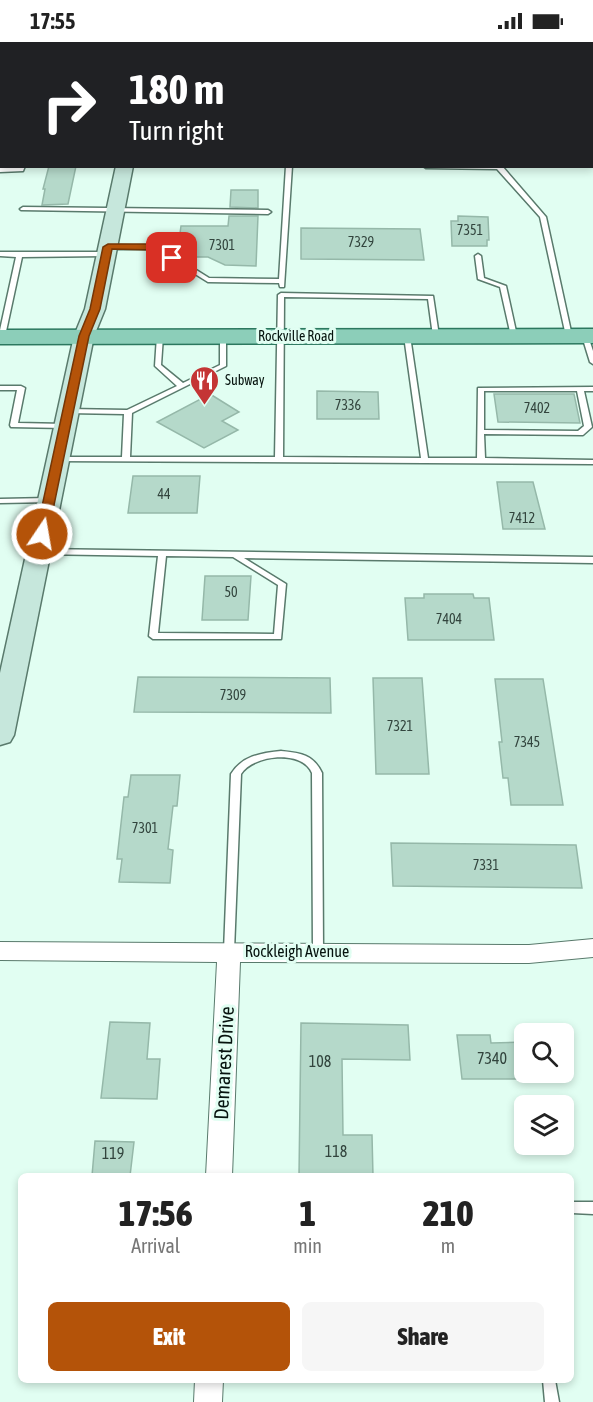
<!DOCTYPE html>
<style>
:root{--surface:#fff;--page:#f6f6f6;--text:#222;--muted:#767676;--accent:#b45309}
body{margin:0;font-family:"Asap Condensed",sans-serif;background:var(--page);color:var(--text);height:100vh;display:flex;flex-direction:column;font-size:22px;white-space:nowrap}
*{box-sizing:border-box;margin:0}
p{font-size:20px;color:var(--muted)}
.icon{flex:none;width:33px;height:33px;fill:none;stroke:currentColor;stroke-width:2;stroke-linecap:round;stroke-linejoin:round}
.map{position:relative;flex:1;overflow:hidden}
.panel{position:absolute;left:18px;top:1131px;width:556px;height:210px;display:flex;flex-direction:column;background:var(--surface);border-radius:9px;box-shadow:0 3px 9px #0003}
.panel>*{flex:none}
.top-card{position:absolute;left:0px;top:0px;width:594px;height:126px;box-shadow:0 3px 9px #0003;background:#202124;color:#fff;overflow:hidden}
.buttons{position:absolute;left:514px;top:981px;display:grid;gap:12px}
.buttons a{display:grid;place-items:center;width:60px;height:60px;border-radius:9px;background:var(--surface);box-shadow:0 3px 9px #0003;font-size:30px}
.pin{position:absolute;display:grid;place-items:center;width:51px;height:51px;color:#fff;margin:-26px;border-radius:12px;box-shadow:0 3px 9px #0006}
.me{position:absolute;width:66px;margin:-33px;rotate:12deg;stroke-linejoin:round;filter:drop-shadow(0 0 4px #0008)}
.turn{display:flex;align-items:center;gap:21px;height:126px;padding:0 30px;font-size:27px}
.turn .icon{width:78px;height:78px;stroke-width:2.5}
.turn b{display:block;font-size:42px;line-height:51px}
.eta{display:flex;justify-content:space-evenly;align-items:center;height:102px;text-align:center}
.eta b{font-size:36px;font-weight:800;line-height:42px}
.action{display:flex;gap:12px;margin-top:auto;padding:12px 30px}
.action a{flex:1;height:69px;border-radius:9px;background:var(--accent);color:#fff;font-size:24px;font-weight:800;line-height:69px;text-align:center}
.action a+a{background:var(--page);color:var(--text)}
.status{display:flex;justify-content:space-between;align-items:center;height:42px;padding:0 30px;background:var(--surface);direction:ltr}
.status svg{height:16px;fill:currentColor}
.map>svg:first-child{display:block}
.building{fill:#b5d9ca;stroke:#95b8a9;stroke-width:1.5}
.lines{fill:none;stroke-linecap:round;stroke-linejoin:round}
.service-casing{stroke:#597a6c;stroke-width:3}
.minor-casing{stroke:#597a6c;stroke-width:2}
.secondary-casing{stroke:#597a6c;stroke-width:3}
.primary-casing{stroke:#2c785f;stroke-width:3}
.service{fill:#fff;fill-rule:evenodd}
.minor{fill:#fff;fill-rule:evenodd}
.secondary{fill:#c6e7dc;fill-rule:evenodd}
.primary{fill:#8cceb9;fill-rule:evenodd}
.route{fill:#b45309;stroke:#753606;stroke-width:1.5}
.labels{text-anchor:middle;stroke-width:6;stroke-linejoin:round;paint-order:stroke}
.number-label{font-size:14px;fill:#32443d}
.far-street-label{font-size:14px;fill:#06130e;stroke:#e1fef2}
.far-poi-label{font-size:14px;fill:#06130e;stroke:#e1fef2;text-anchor:start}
.street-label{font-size:16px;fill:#06130e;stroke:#e1fef2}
.near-number-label{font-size:16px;fill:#32443d}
.near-street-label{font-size:20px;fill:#06130e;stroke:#e1fef2}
</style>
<div class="status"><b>17:55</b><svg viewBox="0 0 49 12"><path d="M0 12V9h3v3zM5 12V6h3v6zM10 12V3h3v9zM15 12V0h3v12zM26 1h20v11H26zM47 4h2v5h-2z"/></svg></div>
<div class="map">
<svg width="593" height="1360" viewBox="0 0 593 1360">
<rect width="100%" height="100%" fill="#e1fef2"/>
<!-- building -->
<path class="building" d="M49 124H76L68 162 42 163 45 147H43Z
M231 148H258V166L230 165Z
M229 174H258L256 224 225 223 208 215H193L194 207 179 199 181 184H228Z
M458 174 488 175 489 198H487V204H452L451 179H458Z
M301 186 420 187 424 218 301 217Z
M317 349 378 350 379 377H317Z
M210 352 239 370 222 379 238 388 204 406 157 380Z
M494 352H574L580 381 498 380Z
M133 434H200L197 471H128Z
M497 440H533L545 487H503Z
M205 534H251L248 578H202Z
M424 552H473L474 556H489L494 598H408L405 556H424Z
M138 635 330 636 331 671 134 670Z
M373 636H422L429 732H376Z
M495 637H543L563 763H511L508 736H503L499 700H502Z
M131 733H180L177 764H173L168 807 173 808 170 841 119 840 122 817H117L124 755H128Z
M391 801 576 803 582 846 393 844Z
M110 980 150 981 147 1017H160L157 1057 101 1056Z
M301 981 408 983 410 1018 342 1017 343 1093H372L373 1134H299Z
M457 993H490L491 1001 525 1000V1037H462Z
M95 1099 134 1100 130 1134H92Z"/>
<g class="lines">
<defs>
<path id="service" d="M371 0 383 2H373Z
M577 0H581L582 2H577Z
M592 35H593V39H592Z
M592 44H593V49L592 48Z
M19 124H25L23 129 0 130V126H19Z
M286 124H292L284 245H280L279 241 208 240 155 207H108L105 205 108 203 158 204 209 236 279 237Z
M423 124H502L546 175 572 294 571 295H567L566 294 540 175 497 127 426 126Z
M23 165 268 168 271 170 268 172 21 168 20 167Z
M0 210H106L109 212 106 214 22 215 5 294 2 296H0V288L16 215 0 214Z
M478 212 481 214 484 236 506 244 517 294 516 295H512L511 294 500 245 478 237 475 214Z
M281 251 433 254 439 294 436 296 433 294 428 257 284 255 283 415 421 416 404 294 407 292 410 294 428 416H477L478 346 593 345V349H584L592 385 583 393 484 392 485 416 593 418V422L55 419 54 417 58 415H122L124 372 68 371 64 369 68 367 127 368 177 344 155 324 157 294 160 292 163 294 161 323 183 341 220 323V294L223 292 226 294V324L132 371 130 415H275L278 253ZM484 349H577L584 384 578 389 484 388Z
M585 292 588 294 593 309V322L590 320 582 294Z
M0 344H21L25 346 18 381 65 382 69 384 65 386 11 385 10 383 17 348H0Z
M49 456 53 458 52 460 0 461V457Z
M40 507 593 515V521L244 516 286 542 281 597H153L149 594 158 514 37 512 36 510 37 508ZM166 514 233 515 278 543 274 592 158 591Z
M281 709C300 711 313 712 322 731L323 909 322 912 318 913 314 912 313 909 312 731C302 707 253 713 241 732L234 909 233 912 229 913 225 912 224 909 231 732C242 714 261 711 281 709Z
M572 1160H593V1172L572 1171Z
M543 1338H555L559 1360H545Z"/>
<path id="minor" d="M0 6H2V12H0Z
M0 81H2V89H0Z
M593 897V915L529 921 240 920 232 1134H206L217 920 0 918V900L529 903Z
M195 1338H223L222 1360H194Z"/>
<path id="secondary" d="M145 0H159L144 2Z
M116 124H133L105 267 94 294 14 693 10 700 0 703V631L74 294 85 267Z"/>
<path id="primary" d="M593 287V301L0 302V288Z"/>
</defs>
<!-- service casing -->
<use href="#service" class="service-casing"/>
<!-- minor casing -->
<use href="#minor" class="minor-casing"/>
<!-- secondary casing -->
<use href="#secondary" class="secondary-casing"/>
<!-- primary casing -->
<use href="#primary" class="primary-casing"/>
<!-- service -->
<use href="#service" class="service"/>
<!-- minor -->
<use href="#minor" class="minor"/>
<!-- secondary -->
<use href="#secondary" class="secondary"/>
<!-- primary -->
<use href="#primary" class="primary"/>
</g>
<!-- route -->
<path class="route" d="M108 202H156L177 216 169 218 154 208 112 207 100 267 89 294 48 492 42 496 36 492 79 294 90 267 103 205Z"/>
<!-- icons -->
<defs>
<symbol id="restaurant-pin" viewBox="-11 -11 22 30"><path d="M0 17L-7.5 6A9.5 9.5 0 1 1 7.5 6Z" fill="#c43535" stroke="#e1fef2"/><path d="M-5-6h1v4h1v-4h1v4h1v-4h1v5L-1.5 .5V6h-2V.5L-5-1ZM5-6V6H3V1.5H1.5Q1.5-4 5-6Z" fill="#fff"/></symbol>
</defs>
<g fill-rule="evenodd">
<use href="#restaurant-pin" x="188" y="322" width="33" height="45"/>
</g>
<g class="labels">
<!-- number labels -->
<g class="number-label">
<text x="470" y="193">7351</text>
<text x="361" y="205">7329</text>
<text x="222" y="208">7301</text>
<text x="348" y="368">7336</text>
<text x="537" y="371">7402</text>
<text x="164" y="457">44</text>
<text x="522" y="481">7412</text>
<text x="231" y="555">50</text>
<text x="449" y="582">7404</text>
<text x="233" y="658">7309</text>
<text x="400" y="689">7321</text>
<text x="527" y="705">7345</text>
<text x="145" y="791">7301</text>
<text x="486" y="828">7331</text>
</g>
<!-- far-street labels -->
<g class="far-street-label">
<text x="296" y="299">Rockville Road</text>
</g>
<!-- far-poi labels -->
<g class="far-poi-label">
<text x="225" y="343">Subway</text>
</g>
<!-- street labels -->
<g class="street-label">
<text x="297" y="915">Rockleigh Avenue</text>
</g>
<!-- near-number labels -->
<g class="near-number-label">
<text x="492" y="1022">7340</text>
<text x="320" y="1025">108</text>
<text x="336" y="1115">118</text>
<text x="113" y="1117">119</text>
</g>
<!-- near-street labels -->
<g class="near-street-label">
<text transform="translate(224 1021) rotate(-87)" y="7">Demarest Drive</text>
</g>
</g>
</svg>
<div class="buttons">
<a><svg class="icon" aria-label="search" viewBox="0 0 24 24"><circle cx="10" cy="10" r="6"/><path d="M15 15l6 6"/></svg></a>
<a><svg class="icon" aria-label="layers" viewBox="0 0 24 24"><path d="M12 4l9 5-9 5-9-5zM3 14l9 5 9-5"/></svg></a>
</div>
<div class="pin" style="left:172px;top:216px;background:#d93025"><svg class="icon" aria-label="arrive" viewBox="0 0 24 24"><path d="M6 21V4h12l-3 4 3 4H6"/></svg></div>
<svg class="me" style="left:42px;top:492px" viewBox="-20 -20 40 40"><circle r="17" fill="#b45309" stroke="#fff" stroke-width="3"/><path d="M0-11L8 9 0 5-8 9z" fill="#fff"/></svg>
<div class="top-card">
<div class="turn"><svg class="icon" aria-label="right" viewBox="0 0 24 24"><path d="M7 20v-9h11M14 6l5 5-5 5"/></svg><div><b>180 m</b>Turn right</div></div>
</div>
<section class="panel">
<div class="eta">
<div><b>17:56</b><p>Arrival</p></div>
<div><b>1</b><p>min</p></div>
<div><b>210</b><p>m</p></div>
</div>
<div class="action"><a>Exit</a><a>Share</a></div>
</section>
</div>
